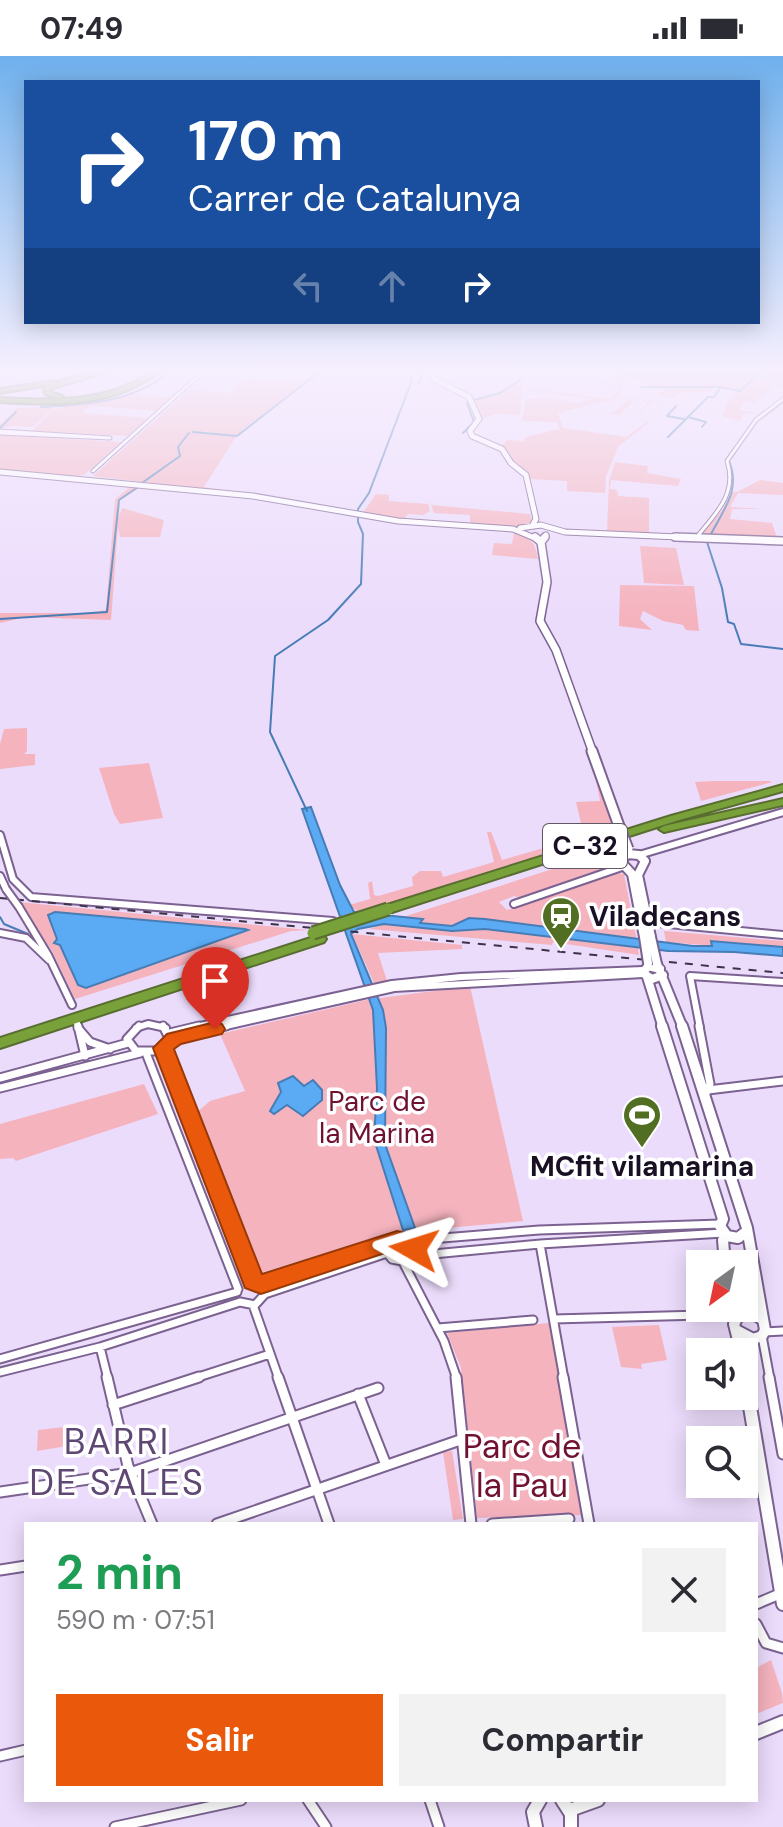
<!DOCTYPE html>
<html lang="es">
<meta charset="utf-8">
<style>
:root{--surface:#fff;--page:#f2f2f3;--text:#2b2b33;--muted:#7c7c81;--accent:#ea580c}
body{margin:0;font-family:"DM Sans",sans-serif;background:var(--page);color:var(--text);height:100vh;display:flex;flex-direction:column;font-size:30px;white-space:nowrap}
*{box-sizing:border-box;margin:0}
p{font-size:26px;color:var(--muted)}
.icon{flex:none;width:44px;height:44px;fill:none;stroke:currentColor;stroke-width:2;stroke-linecap:round;stroke-linejoin:round}
.map{position:relative;flex:1;overflow:hidden}
.side{position:absolute;left:24px;top:1466px;width:734px;height:280px;display:flex;flex-direction:column;background:var(--surface);border-radius:0px;box-shadow:0 4px 20px #0003}
.side>*{flex:none}
.top-card{position:absolute;left:24px;top:24px;width:736px;height:244px;border-radius:0px;box-shadow:0 4px 20px #0003;background:#1a4fa0;color:#fff;overflow:hidden}
.needle{width:52px;rotate:213deg}
.fabs{position:absolute;left:686px;top:1194px;display:grid;gap:16px}
.fabs a{display:grid;place-items:center;width:72px;height:72px;border-radius:0px;background:var(--surface);box-shadow:0 4px 20px #0003;font-size:40px}
.pin{position:absolute;display:grid;place-items:center;width:68px;height:68px;color:#fff;margin:-82px -34px;border-radius:50% 50% 50% 0;rotate:-45deg;box-shadow:0 0 8px #0007}
.pin .icon{rotate:45deg}
.me{position:absolute;width:88px;margin:-44px;rotate:276deg;stroke-linejoin:round;filter:drop-shadow(0 0 6px #0008)}
.turn{display:flex;align-items:center;gap:28px;height:168px;padding:0 32px;font-size:36px}
.turn .icon{width:104px;height:104px;stroke-width:2.5}
.turn b{display:block;font-size:56px;line-height:68px}
.lanes{display:flex;align-items:center;height:76px;padding:0 32px;background:#0003;justify-content:center;gap:40px;direction:ltr}
.lanes .off{opacity:.35}
.round{display:grid;place-items:center;flex:none;width:84px;height:84px;border-radius:0px;background:var(--page)}
.head{display:flex;align-items:center;justify-content:space-between;height:136px;padding:0 32px}
h1{font-size:48px;font-weight:700;line-height:60px;color:#1e9e55}
.cta{display:flex;gap:16px;margin-top:auto;padding:16px 32px}
.cta a{flex:1;height:92px;border-radius:0px;background:var(--accent);color:#fff;font-size:32px;font-weight:700;line-height:92px;text-align:center}
.cta a+a{background:var(--page);color:var(--text)}
.status{display:flex;justify-content:space-between;align-items:center;height:56px;padding:0 40px;background:var(--surface);direction:ltr}
.status svg{height:22px;fill:currentColor}
.map>svg:first-child{display:block}
.green{fill:#f5b3be;fill-rule:evenodd}
.water{fill:#5aabf4;stroke:#477cb5;stroke-width:2}
.lines{fill:none;stroke-linecap:round;stroke-linejoin:round}
.stream{stroke:#477cb5;stroke-width:2}
.minor-far3-casing{stroke:#7b6291;stroke-width:5}
.minor-far2-casing{stroke:#7b6291;stroke-width:10}
.minor-far1-casing{stroke:#7b6291;stroke-width:11}
.minor-casing{stroke:#7b6291;stroke-width:13}
.tertiary-far2-casing{stroke:#7b6291;stroke-width:12}
.tertiary-far1-casing{stroke:#7b6291;stroke-width:14}
.tertiary-casing{stroke:#7b6291;stroke-width:16}
.secondary-far2-casing{stroke:#7b6291;stroke-width:7}
.secondary-far1-casing{stroke:#7b6291;stroke-width:10}
.secondary-casing{stroke:#7b6291;stroke-width:13}
.motorway-casing{stroke:#586e31;stroke-width:4}
.minor-far3{stroke:#fff;stroke-width:3}
.minor-far2{stroke:#fff;stroke-width:6}
.minor-far1{stroke:#fff;stroke-width:7}
.minor{stroke:#fff;stroke-width:9}
.tertiary-far2{stroke:#fff;stroke-width:8}
.tertiary-far1{stroke:#fff;stroke-width:10}
.tertiary{stroke:#fff;stroke-width:12}
.secondary-far2{stroke:#fff;stroke-width:5}
.secondary-far1{stroke:#fff;stroke-width:7}
.secondary{stroke:#fff;stroke-width:9}
.motorway{fill:#79a139;fill-rule:evenodd}
.rail{stroke:#3d3247;stroke-width:2;stroke-dasharray:8 8;stroke-linecap:butt}
.minor-bridge-casing{stroke:#7b6291;stroke-width:10;stroke-linecap:butt}
.tertiary-bridge-casing{stroke:#7b6291;stroke-width:12;stroke-linecap:butt}
.secondary-bridge-casing{stroke:#7b6291;stroke-width:13;stroke-linecap:butt}
.motorway-bridge-casing{stroke:#586e31;stroke-width:15;stroke-linecap:butt}
.minor-bridge{stroke:#fff;stroke-width:6}
.tertiary-bridge{stroke:#fff;stroke-width:8}
.secondary-bridge{stroke:#fff;stroke-width:9}
.motorway-bridge{stroke:#79a139;stroke-width:11}
.route{fill:#ea580c;stroke:#983908;stroke-width:2}
.labels{text-anchor:middle;stroke-width:7;stroke-linejoin:round;paint-order:stroke}
.shield{fill:#fff;stroke:#5f5865;stroke-width:2}
.shield-label{font-size:26px;font-weight:bold;fill:#1a1023}
.poi-label{font-size:28px;font-weight:bold;fill:#1a1023;stroke:#fff;text-anchor:start}
.park-label{font-size:28px;fill:#711131;stroke:#fff}
.near-park-label{font-size:34px;fill:#711131;stroke:#fff}
.near-neighbourhood-label{font-size:36px;letter-spacing:2px;fill:#5e4773;stroke:#fff}
</style>
<div class="status"><b>07:49</b><svg viewBox="0 0 49 12"><path d="M0 12V9h3v3zM5 12V6h3v6zM10 12V3h3v9zM15 12V0h3v12zM26 1h20v11H26zM47 4h2v5h-2z"/></svg></div>
<div class="map">
<svg width="783" height="1771" viewBox="0 0 783 1771">
<rect width="100%" height="100%" fill="#ecdcfc"/>
<!-- green -->
<path class="green" d="M317 313H321L237 379 204 431 290 444 93 420 189 334 229 337 247 322 300 327Z
M621 313C635 313 681 318 690 313H783V332L774 330 754 347 744 346 739 354 760 358 744 357 740 364 722 360 730 343 739 334 719 330 705 337H680L674 342 658 339 666 333 642 330 643 325 626 323 619 340 669 348 651 346 636 360 648 346 636 343 619 359 611 358 630 343 617 341 610 347 609 344 558 357 563 372 627 381 646 366 632 363 649 366 618 391 606 421 605 437 567 435V425L530 423 501 391 507 384 524 385 525 381 559 373 557 366 522 365 526 343 546 342 578 347 590 343 533 335V333L611 343 621 331 552 319 617 329 622 324 602 320 615 322Z
M523 324 520 359 496 358 480 363 473 345 502 337Z
M132 338 173 342 158 355 90 350 82 357 150 362 127 380 32 375 54 353Z
M55 351 32 371 11 370 0 373V368L17 352Z
M0 379 121 386 84 419 71 421 0 414Z
M615 406 648 410 647 417 681 423 678 430 611 424 610 433 617 434 618 440 649 442V480L607 477 609 425Z
M760 424 783 427V439L738 437 730 451 764 453H732L730 463 772 467 777 482 699 481 722 454 731 436H737Z
M131 430H143L120 444 119 461 122 452 164 464 160 481H120L118 471 111 564 26 561 0 567V557H91L106 554 115 443Z
M376 438 389 439V445L428 448 430 455 423 459 408 458 403 464 362 458Z
M431 449 530 458 532 466 520 471 470 469V459L434 457Z
M514 476C530 481 535 485 538 503L492 499 494 487 512 488Z
M640 490 676 492 684 529 644 527Z
M620 529 694 530 699 575 686 574 683 569 663 565 643 555 640 563 652 574 619 570Z
M27 672V695L24 698H35V709L0 713V688L4 673Z
M149 707 163 762 120 768 114 758 99 712Z
M594 713 618 775 361 858 349 849 370 843 368 827 372 825 374 839 378 840 413 830 412 821 420 815H441L443 821 494 806 487 776H491L502 804 568 785 564 770 581 767 576 746 600 745Z
M714 725H770L772 726 701 745 695 726Z
M615 793 612 804 615 810 522 843 514 840 499 846 507 854 619 817 624 818 637 885 485 863C472 862 466 865 454 869 440 873 417 866 403 861Z
M18 846 308 874 291 875 75 943 52 895ZM55 856 245 873 248 875 99 925 78 929 60 889 55 887 58 883Z
M384 868 452 875 480 871 638 892 639 899 553 886 552 889 369 873Z
M664 875 783 885V891L715 885V890L666 886Z
M352 878 462 889V893L378 897 387 925 374 927Z
M470 930 523 1165 393 1177 260 1217 196 1057 210 1045 245 1035 220 978 366 944Z
M144 1028 158 1058 16 1105 13 1102 0 1103V1068Z
M549 1267 582 1459 477 1462 461 1312 447 1277Z
M659 1269 667 1304 641 1308 642 1313 621 1311 612 1271Z
M64 1371V1375L71 1374 68 1386H73V1389L37 1395 38 1374Z
M452 1395 463 1463 453 1464 443 1396Z
M771 1604 782 1637 783 1647 756 1658V1612Z"/>
<!-- water -->
<path class="water" d="M311 751 340 829 354 856 423 863 420 867 452 870 469 862 485 863 693 890H712L711 885 783 891V900L734 896 668 895 485 873 452 875 384 868 358 873 351 878 383 954 386 972 385 1088 415 1172 403 1174 374 1083 377 1032 373 954 302 753Z
M55 856 245 873 248 874 86 932 78 929 60 889 54 887 57 883 48 859Z
M293 1020 304 1030 313 1024 322 1034V1044L303 1060 287 1049 274 1058 270 1055 281 1036 278 1027Z"/>
<g class="lines">
<!-- stream -->
<path class="stream" d="M419 327 423 313
M641 331H720L740 335 764 313
M474 344 500 337 522 323 523 313
M676 350 667 360 684 363
M41 351C88 349 136 346 173 313
M688 361 706 366 702 371
M760 363 783 346
M0 372 16 356
M193 376 237 380 323 313
M463 377 474 366 467 347
M668 381 708 341H714L720 332
M730 403 738 392
M142 427 180 400 178 391 189 377
M711 478C724 453 741 433 729 405
M707 486 722 532 728 566 734 568 741 588 783 593
M0 563 107 556 119 444 138 431
M307 755 270 676 275 600 328 564 361 528 363 478 358 466V453L369 437 412 324 411 319 401 313
M0 861 4 868 28 878"/>
<defs>
<path id="minor-far3" d="M0 375 110 382 0 377
M93 415 206 313
M696 482C715 458 738 438 727 405L756 364 783 343"/>
<path id="minor-far2" d="M0 779 13 823 31 841 333 865
M639 799 783 756
M0 820 6 833
M514 848 625 810
M19 851 48 899 72 949
M648 866 783 879
M0 877 26 882 49 904
M77 967 78 972
M136 972 148 968 166 972
M191 972 392 928 461 921 643 914
M217 972 394 932 643 918
M700 972 690 920 783 926"/>
<path id="minor-far1" d="M78 970 85 1000
M139 970 127 983 136 995H157L178 981 226 970
M163 970 170 984
M699 970 710 1028 705 1040
M78 972 90 986 110 993
M170 977 199 970
M163 992 253 1225
M146 997 238 1233
M0 1022 128 987
M0 1032 140 997
M708 1034 783 1025
M406 1185 539 1174 720 1168
M540 1188 564 1323
M387 1197 392 1203 402 1205 412 1200 540 1188 724 1177
M403 1206 444 1285 457 1323
M261 1228 397 1184 411 1187 414 1193 412 1200
M265 1238 387 1197
M240 1246 255 1249 265 1238
M253 1249 279 1323
M554 1263 738 1258
M438 1272 533 1264
M764 1276 783 1275
M762 1280 770 1323
M100 1291 108 1323
M0 1303 237 1236
M0 1316 100 1291 240 1246
M192 1323 270 1298"/>
<path id="minor" d="M107 1321 128 1410 152 1468
M278 1321 329 1468
M456 1321 471 1468
M563 1321 589 1468
M769 1321 783 1398
M358 1338 386 1409
M113 1349 199 1321
M0 1436 130 1417 378 1332
M217 1468 463 1383
M492 1468 569 1463
M0 1514 26 1510
M756 1548 782 1537
M756 1568 766 1587 783 1592
M0 1700 26 1694
M308 1744 326 1771
M430 1744 439 1771
M115 1771 241 1744"/>
<path id="tertiary-far2" d="M644 881 632 818 621 806 627 798 639 799 645 805 638 819 651 881
M657 908 683 972
M660 913 648 910 643 917 652 923 663 919
M647 921 663 972"/>
<path id="tertiary-far1" d="M662 970 723 1163
M682 970 747 1172 765 1274 762 1280 753 1283 736 1274
M723 1163 720 1170 727 1180 738 1182 747 1175
M725 1208 723 1184 727 1180
M740 1257 734 1268 741 1296
M740 1257H753L763 1264
M744 1316 745 1323"/>
<path id="tertiary" d="M745 1321 783 1548
M756 1677 783 1666
M562 1744 571 1758V1771
M570 1754 598 1744
M536 1771 533 1756 540 1744"/>
<path id="secondary-far2" d="M428 313 434 323 469 341 479 363 470 375 472 380 502 393 511 407 526 419 536 463 532 470
M0 416 253 440 398 465 513 473 537 483
M520 472 541 469 565 476 724 483
M543 483 546 479"/>
<path id="secondary-far1" d="M535 481 541 486
M545 481 541 486 547 526 540 565 556 594 593 697
M675 481 783 485"/>
<path id="secondary" d="M592 695 619 770"/>
<path id="motorway" d="M103 313H116L50 333V336L62 340 63 341 60 343 45 338 44 332 48 329 0 337V333L52 325 55 327 72 321Z
M155 313H162C117 352 55 349 0 346V342C53 345 110 347 155 313Z
M783 729V735L679 764 392 856H384L382 853 384 850 671 760Z
M783 743V749L664 776 659 773 664 770Z
M320 879 324 880 326 883 324 886 0 992V982Z"/>
</defs>
<!-- minor-far3 casing -->
<use href="#minor-far3" class="minor-far3-casing"/>
<!-- minor-far2 casing -->
<use href="#minor-far2" class="minor-far2-casing"/>
<!-- minor-far1 casing -->
<use href="#minor-far1" class="minor-far1-casing"/>
<!-- minor casing -->
<use href="#minor" class="minor-casing"/>
<!-- tertiary-far2 casing -->
<use href="#tertiary-far2" class="tertiary-far2-casing"/>
<!-- tertiary-far1 casing -->
<use href="#tertiary-far1" class="tertiary-far1-casing"/>
<!-- tertiary casing -->
<use href="#tertiary" class="tertiary-casing"/>
<!-- secondary-far2 casing -->
<use href="#secondary-far2" class="secondary-far2-casing"/>
<!-- secondary-far1 casing -->
<use href="#secondary-far1" class="secondary-far1-casing"/>
<!-- secondary casing -->
<use href="#secondary" class="secondary-casing"/>
<!-- motorway casing -->
<use href="#motorway" class="motorway-casing"/>
<!-- minor-far3 -->
<use href="#minor-far3" class="minor-far3"/>
<!-- minor-far2 -->
<use href="#minor-far2" class="minor-far2"/>
<!-- minor-far1 -->
<use href="#minor-far1" class="minor-far1"/>
<!-- minor -->
<use href="#minor" class="minor"/>
<!-- tertiary-far2 -->
<use href="#tertiary-far2" class="tertiary-far2"/>
<!-- tertiary-far1 -->
<use href="#tertiary-far1" class="tertiary-far1"/>
<!-- tertiary -->
<use href="#tertiary" class="tertiary"/>
<!-- secondary-far2 -->
<use href="#secondary-far2" class="secondary-far2"/>
<!-- secondary-far1 -->
<use href="#secondary-far1" class="secondary-far1"/>
<!-- secondary -->
<use href="#secondary" class="secondary"/>
<!-- motorway -->
<use href="#motorway" class="motorway"/>
<!-- rail -->
<path class="rail" d="M0 842 783 917"/>
<defs>
<path id="minor-bridge" d="M6 833 19 851"/>
<path id="tertiary-bridge" d="M644 881 648 907
M651 881 657 908"/>
<path id="secondary-bridge" d="M619 770 628 793"/>
<path id="motorway-bridge" d="M313 877 388 853"/>
</defs>
<!-- minor-bridge casing -->
<use href="#minor-bridge" class="minor-bridge-casing"/>
<!-- tertiary-bridge casing -->
<use href="#tertiary-bridge" class="tertiary-bridge-casing"/>
<!-- secondary-bridge casing -->
<use href="#secondary-bridge" class="secondary-bridge-casing"/>
<!-- motorway-bridge casing -->
<use href="#motorway-bridge" class="motorway-bridge-casing"/>
<!-- minor-bridge -->
<use href="#minor-bridge" class="minor-bridge"/>
<!-- tertiary-bridge -->
<use href="#tertiary-bridge" class="tertiary-bridge"/>
<!-- secondary-bridge -->
<use href="#secondary-bridge" class="secondary-bridge"/>
<!-- motorway-bridge -->
<use href="#motorway-bridge" class="motorway-bridge"/>
</g>
<!-- sky -->
<linearGradient id="sky" x2="0" y2="1"><stop stop-color="#6fb0ed"/><stop offset="0.56" stop-color="#f6effe"/><stop offset="1" stop-color="#f6effe" stop-opacity="0"/></linearGradient>
<rect width="783" height="561" fill="url(#sky)"/>
<!-- route -->
<path class="route" d="M215 966 222 968 225 973 222 978 181 988 174 993 262 1218 397 1175 417 1179 425 1193 422 1200 414 1203 397 1193 261 1238 245 1232 153 992 167 978Z"/>
<!-- icons -->
<defs>
<symbol id="station-pin" viewBox="-11 -11 22 30"><path d="M0 17L-7.5 6A9.5 9.5 0 1 1 7.5 6Z" fill="#516e23" stroke="#fff"/><path d="M-3-6H3Q5-6 5-4V2Q5 4 3 4L4.5 6H3L1.5 4h-3L-3 6H-4.5L-3 4Q-5 4-5 2V-4Q-5-6-3-6ZM-3.5-4v3h7v-3ZM-3.5 1v1.5H-2V1ZM2 1v1.5H3.5V1Z" fill="#fff"/></symbol>
<symbol id="stadium-pin" viewBox="-11 -11 22 30"><path d="M0 17L-7.5 6A9.5 9.5 0 1 1 7.5 6Z" fill="#516e23" stroke="#fff"/><path d="M0-5a6.5 5 0 1 0 0 10a6.5 5 0 1 0 0-10ZM-3.5-1.8h7v3.6h-7Z" fill="#fff"/></symbol>
</defs>
<g fill-rule="evenodd">
<use href="#station-pin" x="539" y="838" width="44" height="60"/>
<use href="#stadium-pin" x="620" y="1037" width="44" height="60"/>
</g>
<g class="labels">
<!-- shield labels -->
<rect class="shield" x="543" y="768" width="84" height="44" rx="6"/>
<g class="shield-label">
<text x="585" y="799">C-32</text>
</g>
<!-- poi labels -->
<g class="poi-label">
<text x="589" y="870">Viladecans</text>
<text x="642" y="1120" text-anchor="middle">MCfit vilamarina</text>
</g>
<!-- park labels -->
<g class="park-label">
<text x="377" y="1055">Parc de<tspan x="377" dy="32">la Marina</tspan></text>
</g>
<!-- near-park labels -->
<g class="near-park-label">
<text x="522" y="1402">Parc de<tspan x="522" dy="39">la Pau</tspan></text>
</g>
<!-- near-neighbourhood labels -->
<g class="near-neighbourhood-label">
<text x="117" y="1398">BARRI<tspan x="117" dy="41">DE SALES</tspan></text>
</g>
</g>
</svg>
<div class="fabs">
<a><svg class="needle" viewBox="-14 -14 28 28"><path d="M0-13l5 13h-10z" fill="#e53935"/><path d="M0 13l5-13h-10z" fill="#7c7c81"/></svg></a>
<a><svg class="icon" aria-label="sound" viewBox="0 0 24 24"><path d="M4 9h4l5-4v14l-5-4H4zM17 9q2 3 0 6"/></svg></a>
<a><svg class="icon" aria-label="search" viewBox="0 0 24 24"><circle cx="10" cy="10" r="6"/><path d="M15 15l6 6"/></svg></a>
</div>
<div class="pin" style="left:215px;top:973px;background:#d93025"><svg class="icon" aria-label="arrive" viewBox="0 0 24 24"><path d="M6 21V4h12l-3 4 3 4H6"/></svg></div>
<svg class="me" style="left:414px;top:1193px" viewBox="-20 -20 40 40"><path d="M0-17L14 15 0 8-14 15z" fill="#ea580c" stroke="#fff" stroke-width="4"/></svg>
<div class="top-card">
<div class="turn"><svg class="icon" aria-label="right" viewBox="0 0 24 24"><path d="M7 20v-9h11M14 6l5 5-5 5"/></svg><div><b>170 m</b>Carrer de Catalunya</div></div>
<div class="lanes"><svg class="icon off" aria-label="left" viewBox="0 0 24 24"><path d="M17 20v-9H6M10 6l-5 5 5 5"/></svg><svg class="icon off" aria-label="ahead" viewBox="0 0 24 24"><path d="M12 20V5M6 11l6-6 6 6"/></svg><svg class="icon" aria-label="right" viewBox="0 0 24 24"><path d="M7 20v-9h11M14 6l5 5-5 5"/></svg></div>
</div>
<section class="side">
<div class="head"><div><h1>2 min</h1><p>590 m · 07:51</p></div><a class="round"><svg class="icon" aria-label="close" viewBox="0 0 24 24"><path d="M6 6l12 12M18 6L6 18"/></svg></a></div>
<div class="cta"><a>Salir</a><a>Compartir</a></div>
</section>
</div>
